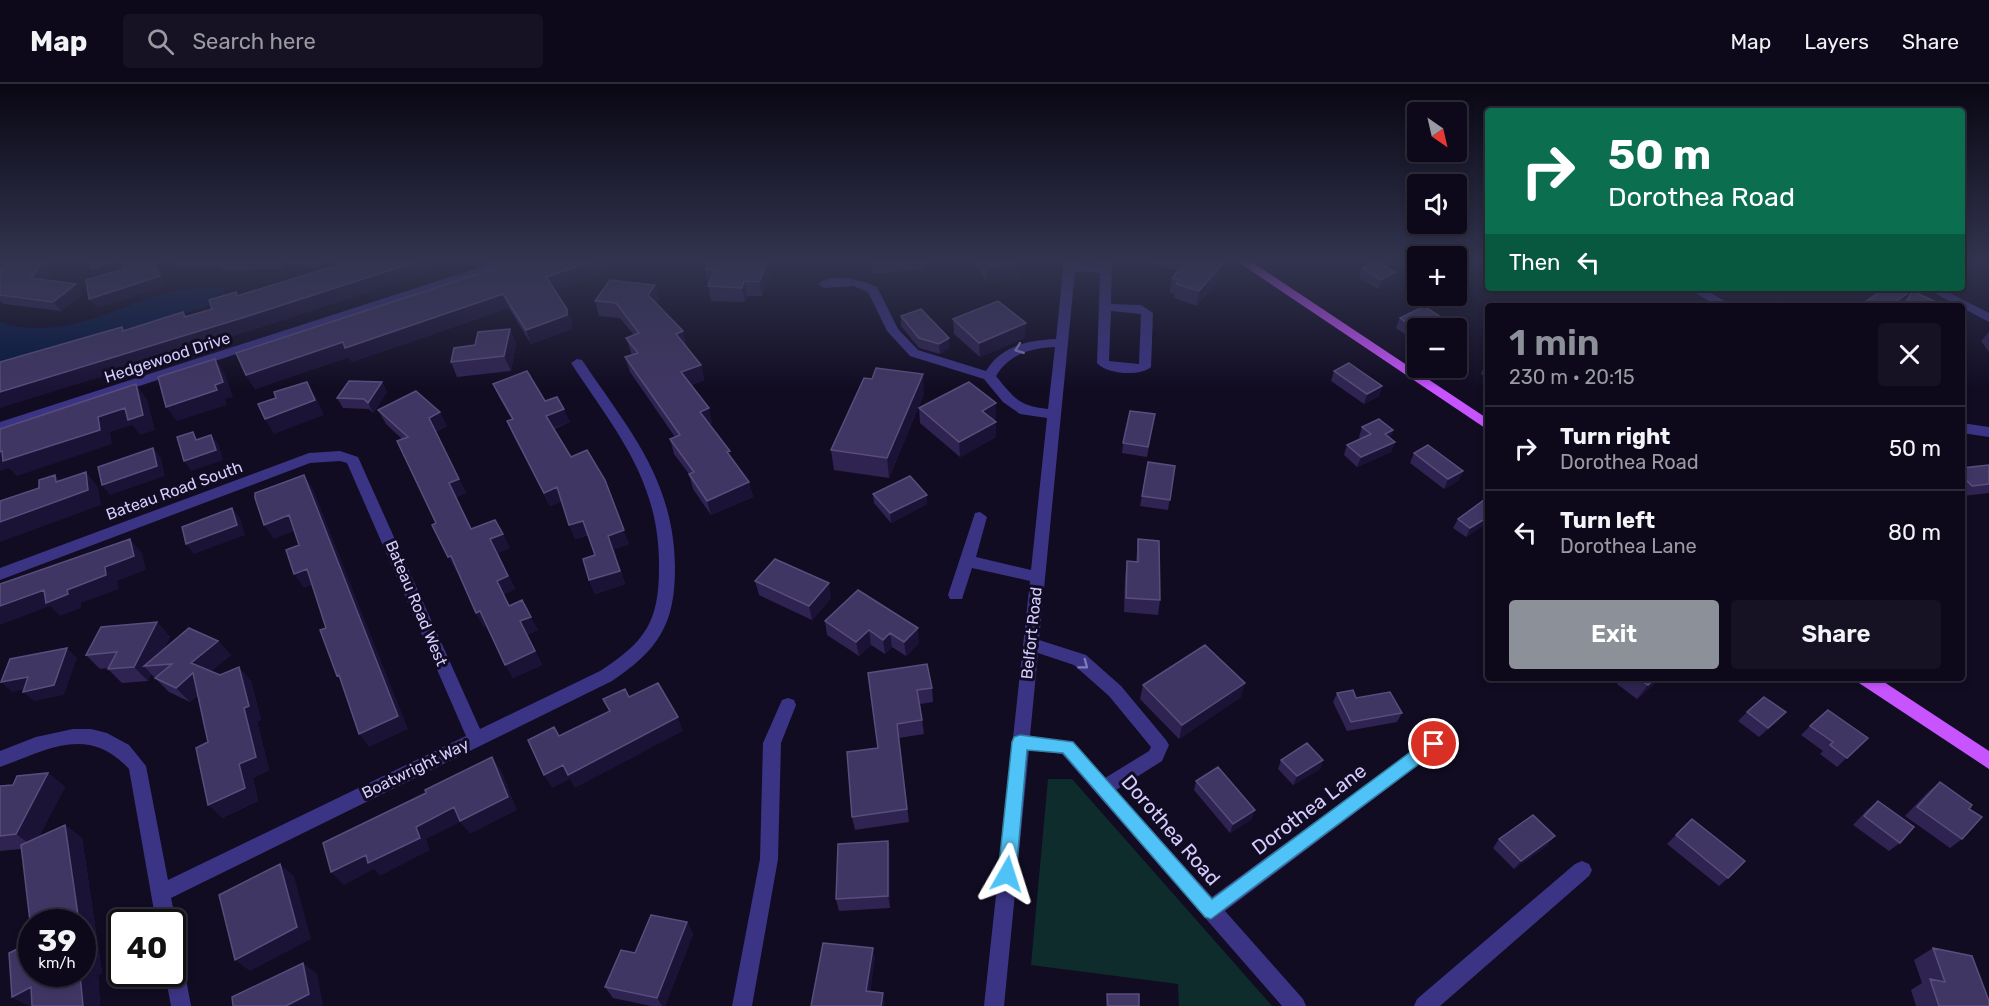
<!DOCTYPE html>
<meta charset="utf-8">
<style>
:root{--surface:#0d091a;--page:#161223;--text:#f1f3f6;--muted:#9a9aa2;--line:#2d2a39;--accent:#8c9099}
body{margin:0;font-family:Rubik,sans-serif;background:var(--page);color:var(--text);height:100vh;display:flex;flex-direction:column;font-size:22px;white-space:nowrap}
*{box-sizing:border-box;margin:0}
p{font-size:20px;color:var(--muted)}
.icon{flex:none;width:33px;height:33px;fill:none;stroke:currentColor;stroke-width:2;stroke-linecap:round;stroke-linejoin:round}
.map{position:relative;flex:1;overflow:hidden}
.side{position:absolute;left:1485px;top:219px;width:480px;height:378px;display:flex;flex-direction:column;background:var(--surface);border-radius:6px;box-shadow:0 3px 9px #0003,0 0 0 2px var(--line)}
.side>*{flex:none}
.guide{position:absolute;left:1485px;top:24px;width:480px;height:183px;border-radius:6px;box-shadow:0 3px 9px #0003,0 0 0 2px var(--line);background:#0b6e4f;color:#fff;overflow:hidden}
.needle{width:39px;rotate:146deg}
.controls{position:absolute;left:1407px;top:18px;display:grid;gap:12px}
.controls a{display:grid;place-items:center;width:60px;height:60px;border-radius:6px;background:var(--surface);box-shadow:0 3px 9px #0003,0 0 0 2px var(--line);font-size:30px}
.speed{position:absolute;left:18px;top:825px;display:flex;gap:12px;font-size:30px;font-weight:700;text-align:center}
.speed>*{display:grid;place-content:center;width:78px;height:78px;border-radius:50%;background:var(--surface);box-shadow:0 3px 9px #0003,0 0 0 2px var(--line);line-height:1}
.speed small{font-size:15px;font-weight:400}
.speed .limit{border:3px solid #111;border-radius:9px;background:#fff;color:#111}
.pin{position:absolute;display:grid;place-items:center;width:51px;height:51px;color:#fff;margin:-26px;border:3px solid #fff;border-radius:50%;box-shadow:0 2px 6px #0007}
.me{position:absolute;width:66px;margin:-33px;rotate:6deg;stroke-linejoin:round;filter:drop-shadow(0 0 4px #0008)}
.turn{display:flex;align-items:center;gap:21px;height:126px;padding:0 24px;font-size:27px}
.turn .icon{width:78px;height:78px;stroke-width:2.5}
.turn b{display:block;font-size:42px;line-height:51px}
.then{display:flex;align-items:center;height:57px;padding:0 24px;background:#0003;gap:12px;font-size:22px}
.round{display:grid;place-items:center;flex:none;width:63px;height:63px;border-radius:6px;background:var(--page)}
.headline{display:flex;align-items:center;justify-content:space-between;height:102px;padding:0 24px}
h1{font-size:36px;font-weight:600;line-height:45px;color:var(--accent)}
.button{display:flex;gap:12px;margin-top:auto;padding:12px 24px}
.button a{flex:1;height:69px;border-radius:6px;background:var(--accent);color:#fff;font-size:24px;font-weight:600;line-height:69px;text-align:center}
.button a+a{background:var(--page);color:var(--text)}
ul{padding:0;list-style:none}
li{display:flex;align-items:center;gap:18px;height:84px;padding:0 24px;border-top:2px solid var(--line)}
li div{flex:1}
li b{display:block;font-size:22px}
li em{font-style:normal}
header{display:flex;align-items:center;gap:36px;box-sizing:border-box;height:84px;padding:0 30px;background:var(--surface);border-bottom:2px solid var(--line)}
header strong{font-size:28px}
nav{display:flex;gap:33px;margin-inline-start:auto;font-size:21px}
.search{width:420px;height:54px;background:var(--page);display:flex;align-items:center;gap:15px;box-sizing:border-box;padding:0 21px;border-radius:6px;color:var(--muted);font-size:22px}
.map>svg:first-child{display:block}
.green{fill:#0f2c2c}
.water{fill:#071941}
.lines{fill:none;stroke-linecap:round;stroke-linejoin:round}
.minor{fill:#3b3484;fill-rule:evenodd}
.major{fill:#c754ff;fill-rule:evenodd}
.wall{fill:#2f2451}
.shaded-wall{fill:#1b1336}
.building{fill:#403664;stroke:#584e7c;stroke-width:1.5}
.oneway{stroke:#8079bb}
.route{fill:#4fc3f7;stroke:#337fa1;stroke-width:1.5}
.labels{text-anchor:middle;stroke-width:6;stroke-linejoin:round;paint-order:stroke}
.street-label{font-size:16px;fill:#d5cdff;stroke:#110c22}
.near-street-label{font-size:20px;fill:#d5cdff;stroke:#110c22}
</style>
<header>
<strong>Map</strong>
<div class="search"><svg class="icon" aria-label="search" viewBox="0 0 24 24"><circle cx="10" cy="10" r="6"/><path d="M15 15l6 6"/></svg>Search here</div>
<nav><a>Map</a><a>Layers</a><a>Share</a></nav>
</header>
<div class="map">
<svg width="1989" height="922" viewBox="0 0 1989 922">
<rect width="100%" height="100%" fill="#110c22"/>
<!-- green -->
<path class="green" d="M1048 695H1072L1272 922H1179L1178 900 1031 881Z"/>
<!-- water -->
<path class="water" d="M205 202 225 204 224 212 215 220 0 285V238C61 258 112 224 168 209 180 206 193 204 205 202Z"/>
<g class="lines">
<!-- minor -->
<path class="minor" d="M97 176H111L99 185H91L89 183Z
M503 176H521L0 348V338Z
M1064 176H1076L1075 180 1100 182V176H1112L1111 220 1141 221 1153 229 1151 283C1140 293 1106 290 1097 279L1100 189 1075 187 1039 556 1086 571 1121 602 1166 656 1169 661 1162 677 1116 706 1212 813 1428 655 1434 652 1440 655 1443 660 1440 665 1225 827 1303 915 1306 922H1282L1062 670 1029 666 1004 922H984L1030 497 972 484 962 515H950L948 511 975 429 980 428 987 433 976 473 1031 486 1047 334 1020 330 1003 318 984 295 910 272 887 247 868 208 853 202 824 204 818 200C833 188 861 196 877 203L898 245 918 266 986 287C1001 262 1028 256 1056 255ZM1111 227 1141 230 1139 280 1109 277ZM1055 263 1048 325C1019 322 1014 314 996 292 1009 270 1031 264 1055 263ZM1038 569 1074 581 1109 612 1151 663 1149 667 1105 694 1073 658 1030 652Z
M1687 204H1702L1733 222H1718Z
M1925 204H1940L1989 229V238Z
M577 275 582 276C629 346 674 395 675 484 675 541 658 566 612 597L171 814 176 838 172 845V838H156L129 685C88 640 47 666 0 683V667L36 653 73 645H91L107 649 129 661 146 682 168 796 466 652 347 379 340 377 310 379 0 496V484L309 369 340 367 358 373 480 645 600 587C645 558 659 538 659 484 660 396 616 348 571 279Z
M1962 339 1989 343V353L1962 349Z
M788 614 794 616 796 621 781 659 778 775 752 922H732L760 775 763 659 782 616Z
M1582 777 1589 780 1592 786 1589 792 1440 922H1414L1417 915 1575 780Z
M172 863 179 866 182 873 191 922H171L165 890H172Z"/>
<!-- major -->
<path class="major" d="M1235 176H1249L1488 335V346Z
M1857 594H1878L1989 667V685L1859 599Z"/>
</g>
<!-- wall -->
<path class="wall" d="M8 176H60L45 196 83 210 61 227 4 220 0 216V185Z
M170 176H329L321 184 286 180 283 185 223 187 220 183 176 184Z
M521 176 609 187 554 206 572 239V245L531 260 509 224 352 278 349 273 255 305 246 291Z
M710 176H773L774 181 762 212H747L745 218 711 217 705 185Z
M871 176H925V185L874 190Z
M973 176H1021V192L987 199Z
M1154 176H1228L1226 186 1197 222 1174 214 1175 210 1170 208 1172 194 1178 187 1154 179Z
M1362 184 1395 188 1392 198 1378 205 1359 194Z
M1912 207 1942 222H1902L1905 216Z
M659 215 657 219 687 262H686L701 281 704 296 691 301 712 339 709 340 732 375 749 398 753 413 711 431 693 405 689 390 674 370 670 355 675 353 630 288 625 273 632 271 626 254 634 251 620 234 599 232 595 217Z
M901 232 949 254V264L940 270 919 264 901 242Z
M1400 234 1438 243 1436 244H1418V254L1414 256 1396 244Z
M953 235 1025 254 980 273 954 250Z
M510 245 516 260 511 287 457 293 451 278Z
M1989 248V268L1981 257Z
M1488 279V294L1481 290 1485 280Z
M1334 287 1382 302 1379 312 1364 320 1331 297Z
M382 298 387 308 373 329 369 325 343 324 337 314Z
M493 300 545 317 570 338 554 345 571 373 629 460 614 465 625 500 595 510 589 496 595 471 588 451 575 455 562 417 550 422 513 351 507 337 512 336 499 313Z
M924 310 889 394 834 386 831 366Z
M996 319V334L993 336 996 338V353L960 373 920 339 919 324Z
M378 326 447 342 436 348 466 409 456 413 472 445 510 464 498 469 515 505 504 510 510 522 538 546 527 551 542 581 513 594 486 542 484 543 476 529 457 487H456L402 355 386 340Z
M1155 330 1147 373 1122 369 1123 359Z
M1362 343 1393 346 1390 354 1395 358 1391 368 1357 383 1344 371 1347 361 1361 355 1359 353Z
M1414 369 1463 387 1458 397 1444 405 1410 379Z
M1148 378 1175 382 1168 426 1140 422Z
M1989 381V409L1963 412 1962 411V384Z
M873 410 927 411V420L891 439 874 419Z
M1488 413V446L1483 442 1466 453 1453 444 1458 435Z
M1138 455 1160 516 1158 531 1124 528 1125 492 1127 477 1136 478Z
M755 497 831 514 812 536 759 511Z
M858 506 919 559 906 572 892 563 885 570 871 561 859 572 827 551 825 537Z
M157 538 170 553 164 565 218 557 231 571 211 587 220 591 251 597 261 636 257 637 269 686 253 694 258 717 222 734 208 658 198 611 190 618 169 608 151 590 148 597 122 599 108 585V584L100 585 86 571Z
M868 589 932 604 933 618 920 620 924 650 899 654 909 738 855 746 852 733 878 664Z
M1619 594H1661L1637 615 1617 600 1620 595Z
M1143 601 1241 613 1179 655 1140 615Z
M1337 609 1356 614 1402 629 1397 638 1347 647 1333 618Z
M1747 628 1777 638 1759 653 1738 637Z
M1810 642 1868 654 1837 683 1820 670 1823 667 1801 651Z
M1281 676H1323L1320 685 1293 701 1278 685Z
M48 689 65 703 39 752 65 741 82 754 102 889 98 891 100 922H30L12 913 82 890 21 765 0 767V702L13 701Z
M1196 697 1252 735 1230 749 1194 706Z
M1940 698 1969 725 1962 755 1950 764 1905 732 1929 707Z
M1878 717 1900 759 1889 767 1853 741 1867 726Z
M1692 735 1728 794 1719 802 1667 760Z
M1499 755 1548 761 1514 785 1493 764Z
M888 757 890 770V824L839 827 836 815Z
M687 838 693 850 665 922H651L613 914 605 903 635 869Z
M1933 864 1989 922H1916L1911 906 1922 899 1914 876Z
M1107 910 1139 922H1106V917Z"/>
<!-- shaded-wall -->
<path class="shaded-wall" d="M45 176H60L38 204 31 194Z
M153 176 157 181 167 202 97 224 89 215Z
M278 176H284L286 180 283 185Z
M317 176H329L321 184Z
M422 176H457L451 178 452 181 253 246 0 324V308Z
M597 176H606L609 187 551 207 546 193Z
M768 176H773L774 181 762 212 759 198Z
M1226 176H1228L1226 186 1197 222 1199 207Z
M1021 177V192L987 199V184Z
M1395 188 1392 198 1378 205 1381 196Z
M744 197 747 212 745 218 742 204Z
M76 200 83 210 61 227 53 218Z
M655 201 659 215 653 225 648 211Z
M1912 206 1904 216 1896 222H1889Z
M503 210 509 224 352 278 349 273 255 305 246 291 343 258Z
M567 225 572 239V245L531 260 526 246Z
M1442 234 1438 243 1436 244H1421Z
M1026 239 1025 254 980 273 979 259Z
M510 245 516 260 511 287 504 272Z
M683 247 687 262 680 265 676 250Z
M949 254V264L940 270 939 260Z
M215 275 225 290 233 313 225 315 227 321 177 337 166 323 215 301Z
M701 281 704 296 685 303 681 288Z
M923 290 924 310 889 394 887 374Z
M307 298 316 313 324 331 274 350 265 335Z
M382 298 387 308 373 329 368 319Z
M136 300 147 315 155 346 140 351 132 341 110 348 112 360 17 392 9 384 0 387V368L98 333Z
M1382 302 1379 312 1364 320 1367 310Z
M996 319V334L982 342V327Z
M709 324 712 339 704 343 700 328Z
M564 325 570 338 551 345 546 332Z
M440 328 447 342 436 348 466 409 456 413 479 459 449 399 429 334Z
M996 338V353L960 373 959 358Z
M1393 346 1389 356 1385 350Z
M211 351 219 361 223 376 191 387 184 377Z
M1395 358 1391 368 1357 383 1361 373Z
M153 364 161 374 165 392 110 411 102 401Z
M1463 387 1458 397 1444 405 1448 395Z
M86 388 98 403 101 421 0 458V438L56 398 55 391 69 406Z
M304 391 313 405 408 645 369 663 359 650Z
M605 396 629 460 614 465 625 500 595 510 589 496 608 452Z
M749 398 753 413 711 431 707 417Z
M557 403 563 417 550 422 544 409Z
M927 411V420L891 439 890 429Z
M232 424 240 434 245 451 194 470 186 460Z
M289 431 299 445 274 455 264 441Z
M1487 433 1483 442 1466 453 1470 444Z
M583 437 589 450 575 455 569 441Z
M503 450 510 464 498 469 515 505 504 510 516 536 497 497 490 455Z
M130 455 142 469 146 486 117 497 119 505 81 519V524L60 532 50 522 0 541V522L44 506H67L105 483Z
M451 472 459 486 456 487 448 473Z
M307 485 317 499 304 504 294 490Z
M829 499 831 514 812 536 809 522Z
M480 527 488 541 484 543 476 529Z
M531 533 538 546 527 551 542 581 513 594 505 581 520 537Z
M157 538 170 553 156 581 144 582 151 590 148 597 134 583Z
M918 544 919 559 906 572 904 558Z
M869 546 871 561 859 572 856 558Z
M890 549 892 563 885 570 883 556Z
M218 557 231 571 204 593 191 579Z
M67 564 77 574 64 611 34 617 23 608Z
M239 583 251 597 261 636 257 637 269 686 253 694 258 717 222 734 208 721 244 624Z
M193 589 206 603 190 618 176 604Z
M28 593 39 602 12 608 1 598Z
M1656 594H1661L1637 615 1648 601Z
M1245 599 1241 613 1179 655 1182 641Z
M1786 628 1777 638 1759 653 1768 644Z
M678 633 683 647 575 704 570 695 552 704 544 691 563 681Z
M492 673 501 686 517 726 470 750 460 738 426 755 430 766 380 792 374 785 344 801 331 788Z
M1323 676 1320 685 1293 701 1297 692Z
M48 689 65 703 34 763 16 750Z
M1255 726 1252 735 1230 749 1233 740Z
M65 741 82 754 102 889 98 891 100 922H83L80 890H82V838H79Z
M1555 752 1548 761 1514 785 1521 777Z
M888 757 890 770V824L888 812Z
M280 780 294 792 311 855 250 887 235 876Z
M687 838 693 850 665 922H662L657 914Z
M873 864 875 875 869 918 866 907Z
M303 879 317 890 323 921 321 922H286Z
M31 903 35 922H30L12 913Z
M883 909 885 922H881Z"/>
<!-- building -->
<path class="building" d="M8 176H45L31 194 76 200 53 218 0 211V185Z
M134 176H153L160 192 89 215 86 196 124 185 122 180Z
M217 176H264L217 177Z
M354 176H422L245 233 0 308V278L122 243 123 247 183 228 185 233 212 225 209 216 236 208 237 212Z
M521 176H597L546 193 567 225V231L526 246 503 210 345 264 343 258 246 291 236 269Z
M710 176H768L759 198 744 197 742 204 708 202 715 186 705 185Z
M982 176H1021V177L987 184Z
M1187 176H1226L1199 207 1176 200 1179 196 1172 194Z
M1376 177 1395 188 1381 196 1362 184Z
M610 196 655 201 648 211 683 247 676 250 701 281 681 288 709 324 700 328 730 367 727 368 749 398 707 417 689 390 694 388 670 355 680 351 625 273 638 269 626 254 639 249 616 219 595 217Z
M1885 204H1907L1912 206 1889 222H1859Z
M1912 207 1943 221 1905 222Z
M998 217 1026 239 979 259 953 235Z
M1424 222 1442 234 1421 244H1418V246L1400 234Z
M921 225 949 254 939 260 919 254 901 232Z
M510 245 504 272 451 278 454 264 475 261 478 248Z
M215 275 223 298 215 301 217 306 166 323 158 293Z
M1349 279 1382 302 1367 310 1334 287Z
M876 284 923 290 887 374 831 366 864 294 872 295Z
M527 287 545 317 557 313 564 325 546 332 571 373 587 366 605 396 624 446 608 452 620 487 589 496 583 475 595 471 583 437 569 441 557 403 544 409 507 337 513 335 493 300Z
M349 297 382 298 368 319 364 315 337 314Z
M307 298 315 316 265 335 258 320 276 314 274 308Z
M969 298 996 319 982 327 996 338 959 358 919 324Z
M136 300 143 331 128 336 125 324 98 333 100 346 3 377 2 367 0 368V345Z
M416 307 440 328 429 334 459 395 449 399 471 445 495 436 503 450 490 455 508 492 497 497 509 522 522 516 531 533 520 537 535 567 505 581 480 527 476 529 451 472 448 473 432 441 436 439 397 357 408 353 378 326Z
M1130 327 1155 330 1148 363 1123 359Z
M1379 335 1393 346 1385 350 1395 358 1361 373 1347 361 1371 350 1362 343Z
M193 348 196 356 211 351 216 366 184 377 177 353Z
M1428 361 1463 387 1448 395 1414 369Z
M153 364 157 382 102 401 98 383Z
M1148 378 1175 382 1170 416 1142 412Z
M1989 381V400L1972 402 1962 392V384Z
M86 388 88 406 0 438V417L39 404V396L55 391 56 398Z
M304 391 398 632 359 650 339 591 337 592 320 546 326 544 307 485 294 490 286 466 299 461 289 431 264 441 255 414V409Z
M910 392 927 411 890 429 873 410Z
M1488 413V433L1470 444 1458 435Z
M232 424 237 441 186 460 182 443Z
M130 455 134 472 105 483 106 491 67 506 68 510 46 519 44 506 0 522V500Z
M1138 455 1159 457 1160 516 1126 514 1127 477 1138 478Z
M775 475 829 499 809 522 755 497Z
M858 506 918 544 904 558 890 549 883 556 869 546 856 558 825 537Z
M157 538 134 583 108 585 117 568 86 571 101 543Z
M189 544 218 557 191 579 220 591 239 583 249 622 244 624 256 673 239 680 245 704 208 721 196 664 208 658 193 589 176 604 155 594 172 580 144 582Z
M1205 561 1245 599 1182 641 1143 601Z
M67 564 54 601 23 608 28 593 1 598 10 575Z
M927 580 932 604 917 606 922 636 897 640 907 725 852 733 847 668 878 664 868 589Z
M1638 594H1656L1648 601Z
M658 599 678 633 568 691 563 681 544 691 528 656 554 643 559 652 610 627 603 615 625 605 629 613Z
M1353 606 1356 614 1390 608 1402 629 1351 638 1337 609Z
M1764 613 1786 628 1768 644 1747 628Z
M1828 626 1868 654 1847 674 1830 661 1833 658 1810 642Z
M1307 659 1323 676 1297 692 1281 676Z
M492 673 508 713 460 737 454 723 416 743 420 754 368 779 366 771 331 788 323 759 426 709 425 706Z
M1218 683 1255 726 1233 740 1196 697Z
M48 689 16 750 0 752V702L13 701 17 692Z
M1940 698 1972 721 1969 725 1982 733 1962 755 1917 723Z
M1878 717 1914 743 1900 759 1864 732Z
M1533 731 1555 752 1521 777 1499 755Z
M1692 735 1745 777 1728 794 1676 751Z
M65 741 79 838H32V854L21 761Z
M888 757V812L836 815 838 760Z
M280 780 297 843 235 876 219 811Z
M651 831 687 838 657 914 605 903 621 866 635 869Z
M32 858V890H80L83 922H32L31 903 12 913 9 869Z
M823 859 873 864 866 907 883 909 881 922H811Z
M1933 864 1972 872 1989 917V922H1939L1930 895 1945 898Z
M303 879 309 910 286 922H233L232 913Z
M1107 910H1139V922H1108Z"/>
<!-- one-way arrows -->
<defs><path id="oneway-chevron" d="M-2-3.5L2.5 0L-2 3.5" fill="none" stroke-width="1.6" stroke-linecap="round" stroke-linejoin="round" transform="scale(1.5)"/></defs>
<g class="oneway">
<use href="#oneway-chevron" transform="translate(1019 265) rotate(159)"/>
<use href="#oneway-chevron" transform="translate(1084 581) rotate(37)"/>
</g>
<!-- sky -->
<linearGradient id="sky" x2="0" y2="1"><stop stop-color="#090713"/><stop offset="0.58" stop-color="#32344f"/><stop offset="1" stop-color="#32344f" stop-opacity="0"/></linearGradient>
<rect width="1989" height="305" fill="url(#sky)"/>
<!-- route -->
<path class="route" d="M1020 651 1073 658 1212 815 1428 655H1439L1442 660 1439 665 1211 835 1205 833 1063 669 1027 666 1016 790 1013 796 1007 798 1001 796 998 790 1012 658 1014 653Z"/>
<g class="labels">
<!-- street labels -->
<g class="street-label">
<text transform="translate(167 273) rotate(-18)" y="6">Hedgewood Drive</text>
<text transform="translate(174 406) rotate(-20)" y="6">Bateau Road South</text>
<text transform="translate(417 519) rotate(67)" y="6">Bateau Road West</text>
<text transform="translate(1031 549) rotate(-84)" y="6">Belfort Road</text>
<text transform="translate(415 684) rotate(-26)" y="6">Boatwright Way</text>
</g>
<!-- near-street labels -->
<g class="near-street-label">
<text transform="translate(1309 725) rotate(-37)" y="7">Dorothea Lane</text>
<text transform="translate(1171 746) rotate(49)" y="7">Dorothea Road</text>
</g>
</g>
</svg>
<div class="controls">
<a><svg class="needle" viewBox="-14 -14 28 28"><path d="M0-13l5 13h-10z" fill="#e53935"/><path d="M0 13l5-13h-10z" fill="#9a9aa2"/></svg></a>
<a><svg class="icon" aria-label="sound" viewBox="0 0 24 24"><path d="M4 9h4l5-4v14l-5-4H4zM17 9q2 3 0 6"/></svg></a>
<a>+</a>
<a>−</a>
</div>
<div class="speed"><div>39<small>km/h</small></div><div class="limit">40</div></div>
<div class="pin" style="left:1434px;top:660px;background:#d93025"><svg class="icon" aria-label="arrive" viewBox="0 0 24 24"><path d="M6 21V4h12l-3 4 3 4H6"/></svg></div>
<svg class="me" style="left:1007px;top:790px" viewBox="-20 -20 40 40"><path d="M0-17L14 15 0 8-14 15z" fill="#4fc3f7" stroke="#fff" stroke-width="4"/></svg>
<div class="guide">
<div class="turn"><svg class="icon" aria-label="right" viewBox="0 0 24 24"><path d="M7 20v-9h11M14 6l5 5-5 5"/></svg><div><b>50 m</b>Dorothea Road</div></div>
<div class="then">Then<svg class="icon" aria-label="left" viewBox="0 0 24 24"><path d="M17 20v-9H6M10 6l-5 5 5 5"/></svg></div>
</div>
<section class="side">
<div class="headline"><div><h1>1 min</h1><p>230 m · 20:15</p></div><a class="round"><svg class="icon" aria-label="close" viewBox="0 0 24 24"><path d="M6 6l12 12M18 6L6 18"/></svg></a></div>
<ul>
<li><svg class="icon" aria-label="right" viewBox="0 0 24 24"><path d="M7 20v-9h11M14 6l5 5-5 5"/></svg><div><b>Turn right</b><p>Dorothea Road</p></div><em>50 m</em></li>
<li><svg class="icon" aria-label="left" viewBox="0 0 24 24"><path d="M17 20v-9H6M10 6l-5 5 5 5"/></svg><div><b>Turn left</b><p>Dorothea Lane</p></div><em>80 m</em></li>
</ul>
<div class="button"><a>Exit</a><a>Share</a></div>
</section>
</div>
